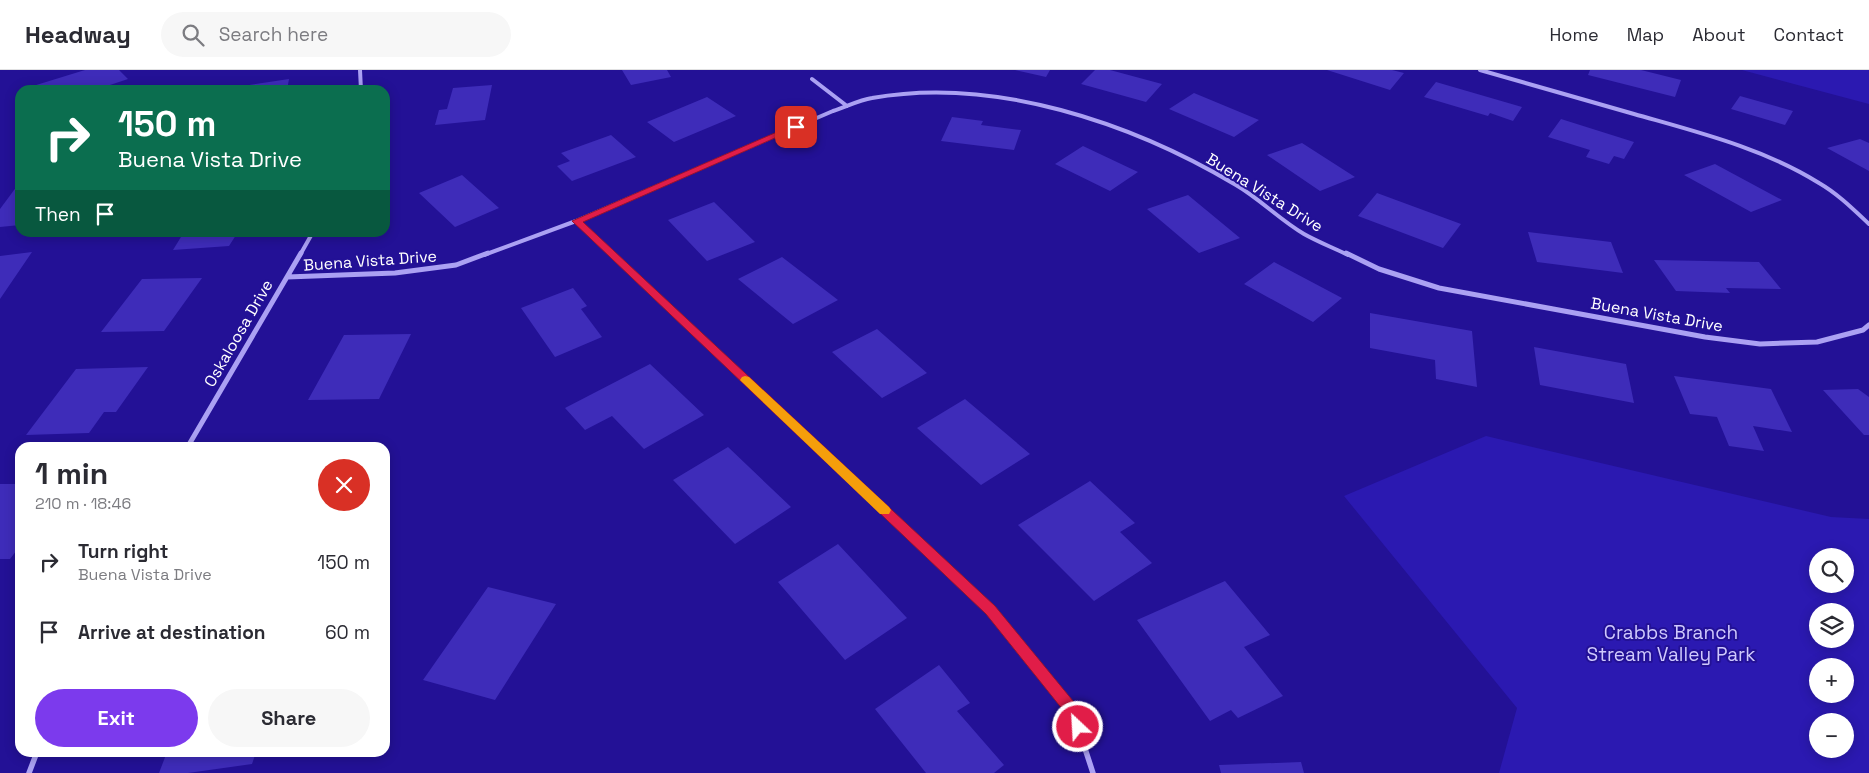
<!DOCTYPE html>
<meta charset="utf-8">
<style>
:root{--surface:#fff;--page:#f7f7f7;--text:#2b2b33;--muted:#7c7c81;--line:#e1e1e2;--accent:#7c3aed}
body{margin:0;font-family:"Space Grotesk",sans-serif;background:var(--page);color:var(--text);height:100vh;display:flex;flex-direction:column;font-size:19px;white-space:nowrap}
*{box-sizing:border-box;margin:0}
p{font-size:16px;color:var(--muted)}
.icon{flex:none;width:28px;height:28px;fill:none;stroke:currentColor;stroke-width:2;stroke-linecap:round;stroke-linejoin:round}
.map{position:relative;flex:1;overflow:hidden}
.panel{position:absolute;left:15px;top:372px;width:375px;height:315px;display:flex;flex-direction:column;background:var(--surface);border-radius:15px;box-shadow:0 2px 12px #0003}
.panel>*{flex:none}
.top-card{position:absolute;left:15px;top:15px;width:375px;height:152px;border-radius:15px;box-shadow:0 2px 12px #0003;background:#0b6e4f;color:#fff;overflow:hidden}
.buttons{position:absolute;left:1809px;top:478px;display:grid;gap:10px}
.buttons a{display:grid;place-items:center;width:45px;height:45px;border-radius:50%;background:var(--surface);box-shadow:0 2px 12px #0003;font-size:25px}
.pin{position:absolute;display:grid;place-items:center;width:42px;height:42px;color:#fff;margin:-21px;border-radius:10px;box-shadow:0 2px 8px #0006}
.me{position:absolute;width:55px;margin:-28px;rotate:335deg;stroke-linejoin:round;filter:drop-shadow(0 0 4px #0008)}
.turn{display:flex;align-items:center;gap:18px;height:105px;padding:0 20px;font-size:22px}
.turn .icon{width:65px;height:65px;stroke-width:2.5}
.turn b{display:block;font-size:35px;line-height:42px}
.then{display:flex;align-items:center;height:48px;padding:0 20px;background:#0003;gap:10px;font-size:19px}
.round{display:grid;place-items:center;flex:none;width:52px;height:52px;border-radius:26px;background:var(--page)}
.overview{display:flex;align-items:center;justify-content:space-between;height:85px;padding:0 20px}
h1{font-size:30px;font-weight:800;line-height:38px}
.primary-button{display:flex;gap:10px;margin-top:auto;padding:10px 20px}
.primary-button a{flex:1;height:58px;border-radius:30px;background:var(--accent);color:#fff;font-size:20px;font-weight:800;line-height:58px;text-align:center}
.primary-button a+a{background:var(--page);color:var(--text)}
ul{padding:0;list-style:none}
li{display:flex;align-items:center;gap:15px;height:70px;padding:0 20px}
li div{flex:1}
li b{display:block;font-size:19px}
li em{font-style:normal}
header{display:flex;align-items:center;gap:30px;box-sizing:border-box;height:70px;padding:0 25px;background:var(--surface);border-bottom:1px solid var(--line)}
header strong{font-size:24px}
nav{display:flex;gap:28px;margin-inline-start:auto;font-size:18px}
.search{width:350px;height:45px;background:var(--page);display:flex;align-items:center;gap:12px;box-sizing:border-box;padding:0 18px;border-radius:28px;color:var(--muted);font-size:19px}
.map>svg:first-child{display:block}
.green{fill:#2b19b1;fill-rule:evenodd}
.building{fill:#3e2cb9}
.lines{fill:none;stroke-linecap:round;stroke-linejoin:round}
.minor-far2{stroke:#aba1f3;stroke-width:4}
.minor-far1{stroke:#aba1f3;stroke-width:5}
.minor{stroke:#aba1f3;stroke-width:5.5}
.route{fill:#e11d48;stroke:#92132f}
.slow{fill:#f59e0b}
.labels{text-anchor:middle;stroke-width:4;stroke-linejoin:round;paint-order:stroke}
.street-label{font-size:16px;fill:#fff;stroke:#231196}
.near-park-label{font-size:19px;fill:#cfc9fd;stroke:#231196}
</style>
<header>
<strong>Headway</strong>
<div class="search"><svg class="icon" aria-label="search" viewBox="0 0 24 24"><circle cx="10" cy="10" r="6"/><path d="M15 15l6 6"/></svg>Search here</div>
<nav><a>Home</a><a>Map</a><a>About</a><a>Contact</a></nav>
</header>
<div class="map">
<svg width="1869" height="703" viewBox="0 0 1869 703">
<rect width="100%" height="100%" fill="#231196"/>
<!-- green -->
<path class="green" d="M1742 0H1869V34Z
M1486 366 1831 447 1869 449V703H1499L1517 638 1344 426ZM1818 486H1845V514H1818ZM1818 541H1845V569H1818ZM1818 596H1845V624H1818ZM1818 651H1845V679H1818Z"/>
<!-- building -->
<path class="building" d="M85 0H119L128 9 95 20H36L33 16Z
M622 0H667L671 7 631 15Z
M1015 0H1050L1046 7Z
M1095 0H1110L1162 14 1146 32 1081 14Z
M1327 0H1392L1404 3 1390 20Z
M1590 0H1641L1681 10 1675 27 1588 5Z
M289 9 287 20H235L236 17Z
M1436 12 1522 37 1513 51 1490 43 1488 46 1424 27Z
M492 15 485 50 435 55 439 40 447 39 453 18Z
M1194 23 1259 50 1234 67 1169 39Z
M1740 26 1793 41 1785 55 1731 39Z
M707 27 736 46 674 72 647 52Z
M952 47 983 51 981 55 1021 60 1014 80 941 71Z
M1561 49 1634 72 1624 89 1614 86 1609 94 1586 87 1590 80 1548 67Z
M611 65 636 87 572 111 557 96 570 91 561 83Z
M1860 69 1869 73V101L1827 78Z
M1302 73 1355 107 1320 121 1267 85Z
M1083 76 1138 102 1110 121 1055 94Z
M1715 94 1782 130 1751 142 1684 105Z
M462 105 499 138 455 157 419 123Z
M20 112V155L0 157V139Z
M1377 123 1461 154 1443 178 1358 146Z
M1188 125 1240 168 1199 183 1147 139Z
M714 132 755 172 707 191 668 150Z
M184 162H238L229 176 173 180Z
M1528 162 1611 172 1623 203 1537 192Z
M32 182 0 229V186Z
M782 187 838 230 793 254 738 209Z
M1654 190 1759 192 1781 219 1726 218 1730 223 1676 221Z
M1274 192 1342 228 1313 252 1244 214Z
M202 208 164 261 101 262 142 209Z
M573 218 587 236 581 239 602 267 555 287 521 238Z
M1370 243 1472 261 1477 317 1436 309 1435 290 1370 278Z
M877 259 927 303 882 328 832 282Z
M411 264 379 329 308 330 344 265Z
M1534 277 1626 294 1634 333 1540 315Z
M650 294 704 345 644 379 612 346 585 360 565 338Z
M148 297 116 342H104L89 363 26 365 76 299Z
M1674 306 1771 319 1792 362 1753 356 1764 381 1729 376 1717 347 1690 344Z
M1858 319 1869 327V365H1864L1823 320Z
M965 329 1030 384 981 415 917 358Z
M728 377 791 437 735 474 673 410Z
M1090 411 1135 453 1120 462 1152 493 1094 531 1018 455Z
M0 414H20V476L10 489H0Z
M838 474 907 548 845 590 778 512Z
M1225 511 1270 565 1244 577 1283 626 1238 648 1231 640 1210 651 1137 550Z
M488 517 556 534 495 630 423 610Z
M939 595 970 633 957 641 1004 695 994 703H926L875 639Z
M167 682H256L252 694 188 703H159Z
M1301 692 1304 703H1221L1219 695Z"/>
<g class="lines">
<!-- minor-far2 -->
<path class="minor-far2" d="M360 0 361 20
M1480 0C1531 15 1583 29 1634 44 1697 62 1763 78 1819 113 1838 124 1853 139 1869 154
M812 9 847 36
M576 151 612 185
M300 185 313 162
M484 185 576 151 833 41C846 37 859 30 872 28 994 6 1132 53 1236 115 1260 129 1280 150 1304 164 1318 172 1334 178 1348 185"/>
<!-- minor-far1 -->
<path class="minor-far1" d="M610 183 857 415
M1346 183 1379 199 1439 218 1705 267 1760 274 1817 272 1863 260 1869 255
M287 207 395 203 456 195 488 183
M187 378 301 183"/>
<!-- minor -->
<path class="minor" d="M856 414 990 540 1073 642 1093 703
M29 703 37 682"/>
</g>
<!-- route -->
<path class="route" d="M793 55 800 57 583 152 995 536 1078 637 1085 657 1083 662 1078 664 1073 662 1067 645 986 544 572 151Z"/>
<!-- slow -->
<path class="slow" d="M745 306 749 307 889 437 891 440 889 444H880L742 312 740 310 742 307Z"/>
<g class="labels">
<!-- street labels -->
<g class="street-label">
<text transform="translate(1265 122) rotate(32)" y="6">Buena Vista Drive</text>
<text transform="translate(370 190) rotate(-4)" y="6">Buena Vista Drive</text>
<text transform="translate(1657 244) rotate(10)" y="6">Buena Vista Drive</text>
<text transform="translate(238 263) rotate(-60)" y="6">Oskaloosa Drive</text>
</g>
<!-- near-park labels -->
<g class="near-park-label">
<text x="1671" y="569">Crabbs Branch<tspan x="1671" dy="22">Stream Valley Park</tspan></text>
</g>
</g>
</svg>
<div class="buttons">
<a><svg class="icon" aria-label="search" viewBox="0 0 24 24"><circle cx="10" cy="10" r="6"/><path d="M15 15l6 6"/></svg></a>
<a><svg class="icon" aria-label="layers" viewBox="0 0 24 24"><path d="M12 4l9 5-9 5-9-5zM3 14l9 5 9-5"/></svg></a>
<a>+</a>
<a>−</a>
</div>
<div class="pin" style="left:796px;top:57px;background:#d93025"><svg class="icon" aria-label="arrive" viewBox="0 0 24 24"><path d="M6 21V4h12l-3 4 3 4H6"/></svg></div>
<svg class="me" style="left:1078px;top:657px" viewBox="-20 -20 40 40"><circle r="17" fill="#e11d48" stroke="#fff" stroke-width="3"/><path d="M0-11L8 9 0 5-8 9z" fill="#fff"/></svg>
<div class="top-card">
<div class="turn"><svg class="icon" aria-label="right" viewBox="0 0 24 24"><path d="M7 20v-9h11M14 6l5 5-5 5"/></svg><div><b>150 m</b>Buena Vista Drive</div></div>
<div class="then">Then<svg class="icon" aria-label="arrive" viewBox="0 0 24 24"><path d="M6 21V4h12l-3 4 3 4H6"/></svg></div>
</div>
<section class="panel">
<div class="overview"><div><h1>1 min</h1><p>210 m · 18:46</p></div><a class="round" style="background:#d93025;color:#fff"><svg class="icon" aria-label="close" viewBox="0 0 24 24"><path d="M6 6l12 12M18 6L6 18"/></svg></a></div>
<ul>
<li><svg class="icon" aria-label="right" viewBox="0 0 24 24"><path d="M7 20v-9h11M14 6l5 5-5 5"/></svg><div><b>Turn right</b><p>Buena Vista Drive</p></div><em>150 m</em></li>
<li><svg class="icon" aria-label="arrive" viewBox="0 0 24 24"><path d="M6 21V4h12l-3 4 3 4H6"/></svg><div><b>Arrive at destination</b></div><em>60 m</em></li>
</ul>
<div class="primary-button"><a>Exit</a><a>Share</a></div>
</section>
</div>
